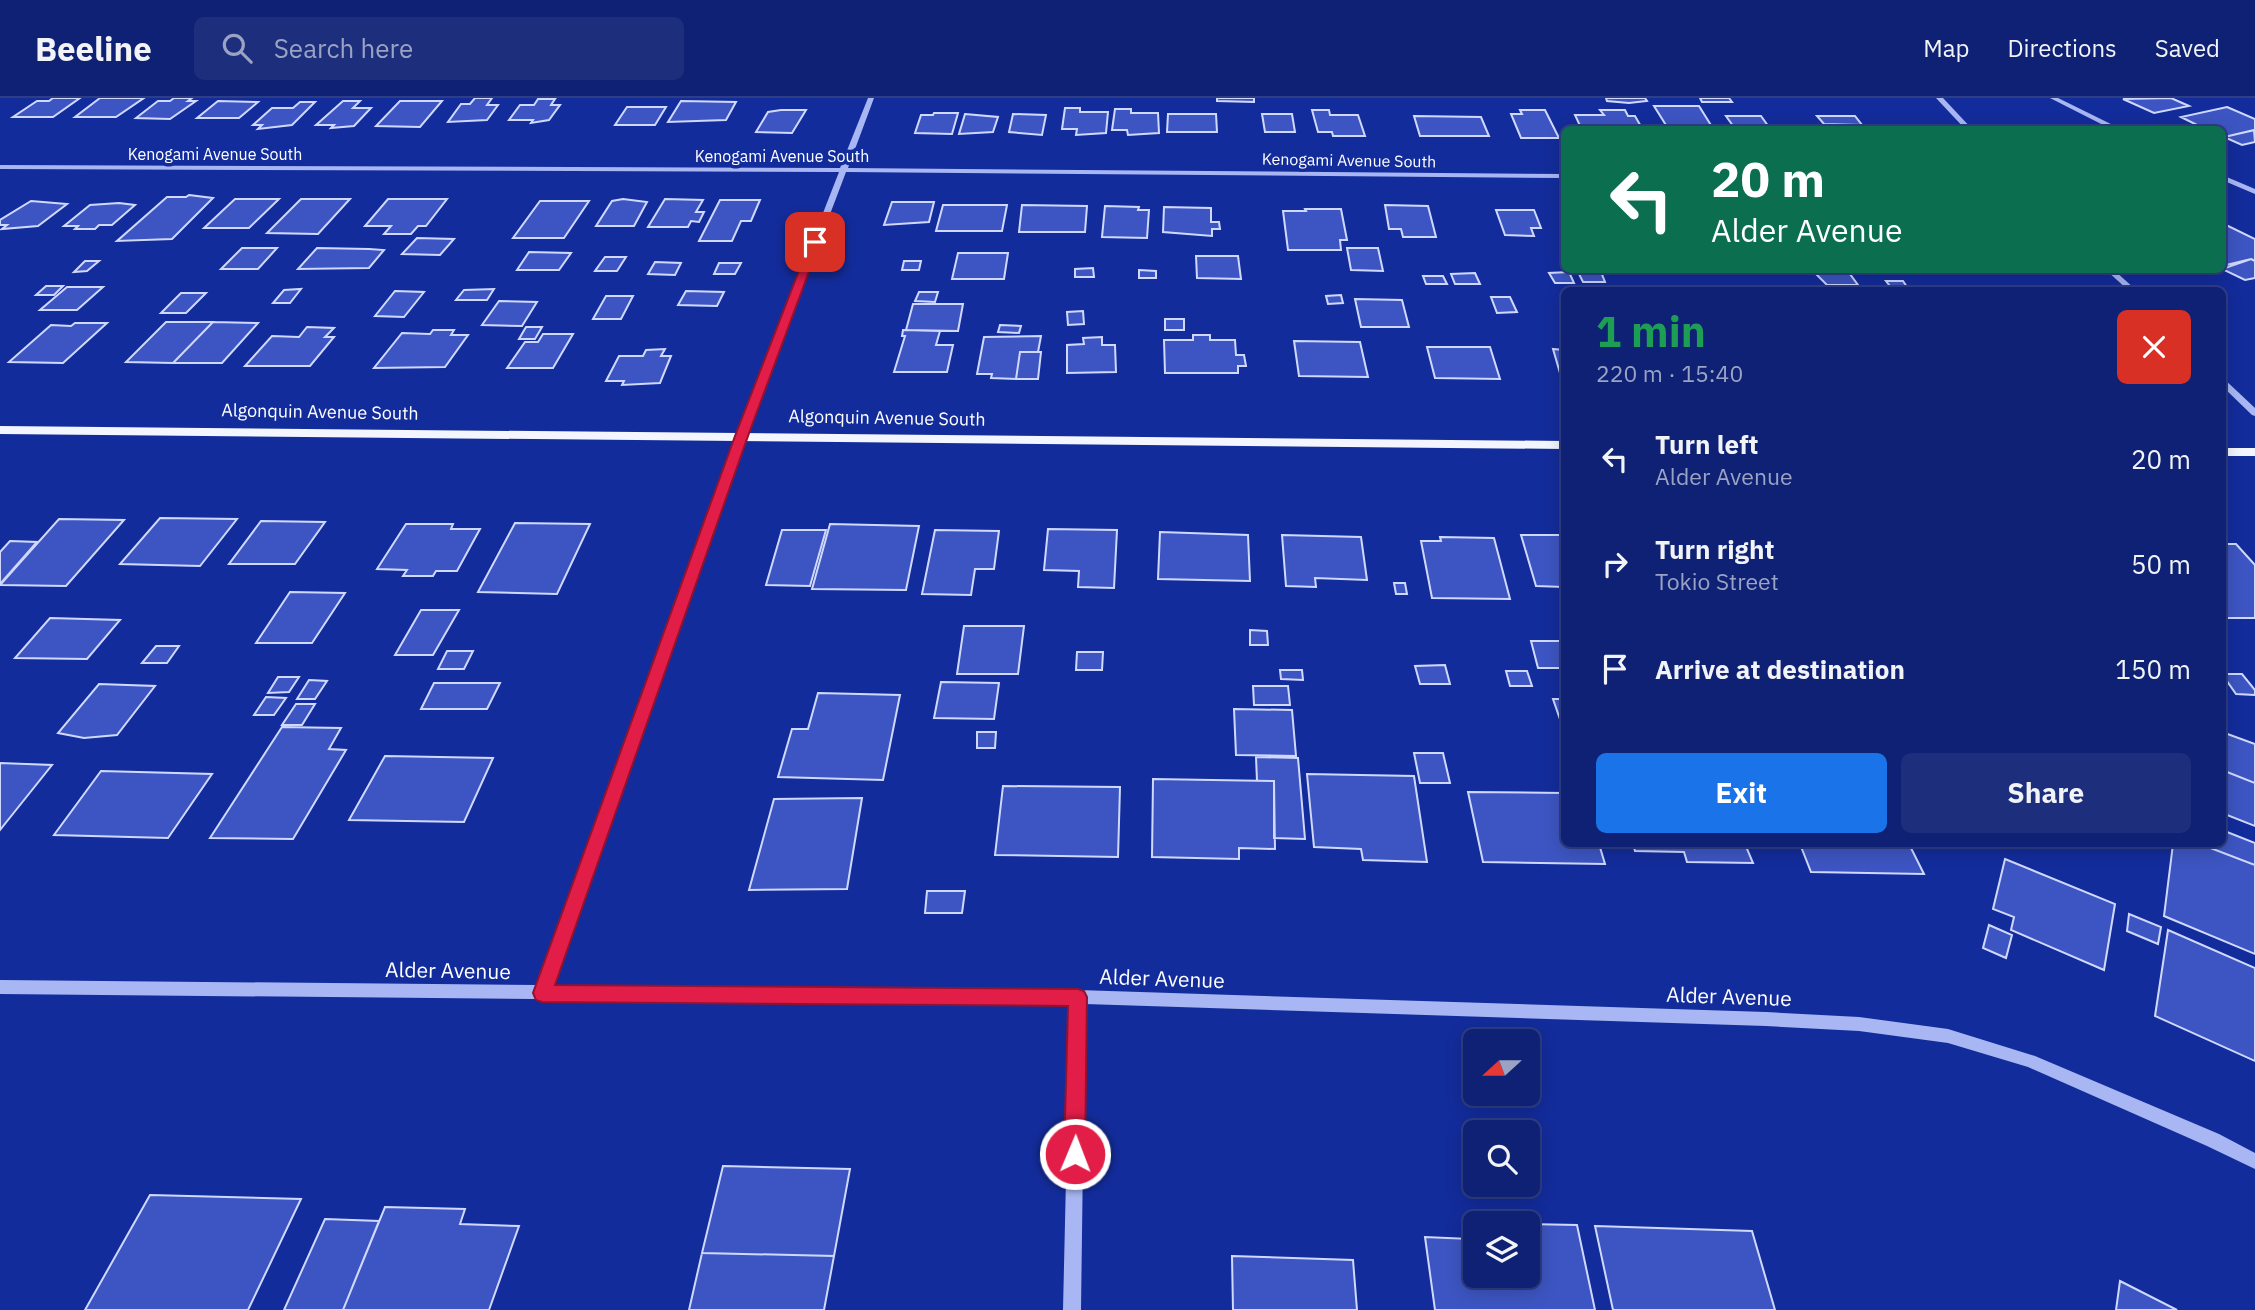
<!DOCTYPE html>
<meta charset="utf-8">
<style>
:root{--surface:#0e2174;--page:#1c2e7c;--text:#f1f3f6;--muted:#9ba3c5;--line:#2e3e86;--accent:#1a73e8}
body{margin:0;font-family:"IBM Plex Sans",sans-serif;background:var(--page);color:var(--text);height:100vh;display:flex;flex-direction:column;font-size:26px;white-space:nowrap}
*{box-sizing:border-box;margin:0}
p{font-size:23px;color:var(--muted)}
.icon{flex:none;width:38px;height:38px;fill:none;stroke:currentColor;stroke-width:2;stroke-linecap:round;stroke-linejoin:round}
.map{position:relative;flex:1;overflow:hidden}
.side{position:absolute;left:1561px;top:189px;width:665px;height:560px;display:flex;flex-direction:column;background:var(--surface);border-radius:10px;box-shadow:0 4px 18px #0003,0 0 0 2px var(--line)}
.side>*{flex:none}
.hud{position:absolute;left:1561px;top:28px;width:665px;height:147px;border-radius:10px;box-shadow:0 4px 18px #0003,0 0 0 2px var(--line);background:#0b6e4f;color:#fff;overflow:hidden}
.needle{width:46px;rotate:249deg}
.fabs{position:absolute;left:1463px;top:931px;display:grid;gap:14px}
.fabs a{display:grid;place-items:center;width:77px;height:77px;border-radius:10px;background:var(--surface);box-shadow:0 4px 18px #0003,0 0 0 2px var(--line);font-size:35px}
.pin{position:absolute;display:grid;place-items:center;width:60px;height:60px;color:#fff;margin:-30px;border-radius:14px;box-shadow:0 4px 10px #0006}
.me{position:absolute;width:77px;margin:-38px;rotate:1deg;stroke-linejoin:round;filter:drop-shadow(0 0 5px #0008)}
.turn{display:flex;align-items:center;gap:24px;height:147px;padding:0 35px;font-size:32px}
.turn .icon{width:91px;height:91px;stroke-width:2.5}
.turn b{display:block;font-size:49px;line-height:60px}
.round{display:grid;place-items:center;flex:none;width:74px;height:74px;border-radius:10px;background:var(--page)}
.overview{display:flex;align-items:center;justify-content:space-between;height:119px;padding:0 35px}
h1{font-size:42px;font-weight:800;line-height:52px;color:#1e9e55}
.action{display:flex;gap:14px;margin-top:auto;padding:14px 35px}
.action a{flex:1;height:80px;border-radius:10px;background:var(--accent);color:#fff;font-size:28px;font-weight:800;line-height:80px;text-align:center}
.action a+a{background:var(--page);color:var(--text)}
ul{padding:0;list-style:none}
li{display:flex;align-items:center;gap:21px;height:105px;padding:0 35px}
li div{flex:1}
li b{display:block;font-size:26px}
li em{font-style:normal}
header{display:flex;align-items:center;gap:42px;box-sizing:border-box;height:98px;padding:0 35px;background:var(--surface);border-bottom:2px solid var(--line)}
header strong{font-size:33px}
nav{display:flex;gap:38px;margin-inline-start:auto;font-size:24px}
.search{width:490px;height:63px;background:var(--page);display:flex;align-items:center;gap:18px;box-sizing:border-box;padding:0 24px;border-radius:10px;color:var(--muted);font-size:26px}
.map>svg:first-child{display:block}
.building{fill:#3d55c2;stroke:#d0d9fd;stroke-width:2}
.lines{fill:none;stroke-linecap:round;stroke-linejoin:round}
.minor{fill:#a8b7f3;fill-rule:evenodd}
.major{fill:#f4f6ff;fill-rule:evenodd}
.route{fill:#e11d48;stroke:#92132f;stroke-width:2}
.labels{text-anchor:middle;stroke-width:7;stroke-linejoin:round;paint-order:stroke}
.far-street-label{font-size:16px;fill:#fff;stroke:#132c9b}
.street-label{font-size:18px;fill:#fff;stroke:#132c9b}
.near-street-label{font-size:21px;fill:#fff;stroke:#132c9b}
</style>
<header>
<strong>Beeline</strong>
<div class="search"><svg class="icon" aria-label="search" viewBox="0 0 24 24"><circle cx="10" cy="10" r="6"/><path d="M15 15l6 6"/></svg>Search here</div>
<nav><a>Map</a><a>Directions</a><a>Saved</a></nav>
</header>
<div class="map">
<svg width="2255" height="1212" viewBox="0 0 2255 1212">
<rect width="100%" height="100%" fill="#132c9b"/>
<!-- building -->
<path class="building" d="M53 0H80L53 19H13L37 3H49Z
M100 0H144L116 19H75Z
M174 0H192L188 3H196L170 21 136 20 158 3H170Z
M475 0H492L487 7H498L487 22 448 24 461 6H470Z
M1217 0H1254V4L1217 3Z
M1606 0H1645L1647 3 1629 5 1607 3Z
M1700 0H1729L1732 4H1702Z
M2171 0 2189 8 2154 15 2123 1Z
M538 1H555L551 7H560L549 22 531 25 533 22H509L520 7H534Z
M218 3 258 4 239 20H197Z
M343 3H360L353 10H371L354 28 331 30 334 27H316Z
M400 3H442L420 29 376 28Z
M681 3 736 4 726 22 668 24Z
M300 4H315L292 27 258 31 262 27H253L272 10H293Z
M1654 8H1699L1714 32H1669Z
M627 9H666L655 27H615Z
M2227 9 2255 21V32L2224 39 2222 32H2207L2181 19Z
M1065 10H1080V14H1108L1106 35 1076 37 1077 31H1062Z
M1115 11H1131V15H1158L1159 35 1128 37 1127 32H1112Z
M781 12H806L792 35 756 34 768 14Z
M1312 12H1329L1330 17H1358L1365 38H1333L1332 34H1318Z
M1520 12H1545L1559 40H1521L1511 16H1522Z
M1600 12H1625L1628 18H1635L1643 32H1582L1575 17H1604Z
M934 15H958L952 36 915 35 921 17H933Z
M965 16 998 19 993 34 959 36Z
M1013 16 1046 17 1042 37 1009 34Z
M1168 16H1216L1217 34H1167Z
M1262 16H1292L1295 34H1265Z
M1414 18 1481 19 1489 38H1420Z
M1726 18H1761L1771 32H1736Z
M1817 18H1855L1862 27 1824 26Z
M1824 26 1862 27 1865 30 1887 32H1826Z
M2254 32 2255 44 2242 47 2224 39Z
M189 97 213 100 172 141 117 143 167 99H186Z
M235 101H279L249 130H204Z
M301 101H350L318 136 267 135Z
M388 101H447L426 128H418L411 136H384L391 128H365Z
M623 101 647 104 634 128H596L612 103Z
M665 101 703 102 696 114H704L699 124 691 123 688 129H648Z
M720 102H760L751 123H741L732 143H699Z
M31 103 67 106 38 128 2 131 7 127H0V122Z
M540 103H589L564 140H513Z
M892 104H934L929 124 884 127Z
M119 105 135 107 112 127H99L95 131H75L78 128H64L90 107Z
M943 107H1007L1002 133H936Z
M1022 107 1087 108 1085 134H1019Z
M1385 107 1428 108 1436 139H1403L1401 131H1389Z
M1105 108 1139 109 1138 112H1149L1147 140 1102 139Z
M1164 109 1211 110V124H1219L1220 131H1212V138L1163 134Z
M1305 111H1341L1347 142H1340L1341 152H1288L1283 113H1306Z
M1496 112H1534L1541 130H1531L1534 138 1505 137Z
M2222 125 2255 141V163L2251 161 2222 168Z
M417 140 454 141 440 157 402 156Z
M242 150H277L258 171H221Z
M317 150 369 151 384 152 369 170 298 171Z
M1347 150H1378L1383 173 1351 172Z
M529 154 571 155 559 172H517Z
M958 155H1008L1004 181H952Z
M1196 158H1238L1241 181 1197 180Z
M605 159H626L617 173H595Z
M2251 161 2255 163V180L2245 182 2222 171Z
M85 163H99L87 173 74 174Z
M904 163H921L919 172H902Z
M655 164 681 165 675 177 648 176Z
M719 165H741L735 176H714Z
M1093 170 1094 179H1075V171Z
M1139 172 1156 173V180H1139Z
M1812 172H1847L1858 187H1827Z
M1569 174 1574 185H1555L1549 175Z
M1578 174H1601L1605 184H1583Z
M1475 175 1480 186H1455L1451 176Z
M1423 178H1443L1447 186H1426Z
M1886 183H1903L1909 192H1893Z
M46 188H63L54 197H36Z
M67 189H103L77 212H40Z
M301 191 290 205H273L284 192Z
M494 191 487 202H456L464 192Z
M395 193 424 194 404 219 375 218Z
M686 193 724 194 717 208 678 207Z
M919 194H938L935 204 915 203Z
M181 195H206L186 215H161Z
M1341 197 1343 205 1328 206 1326 198Z
M606 198H633L621 221H593Z
M1491 199H1510L1517 214 1497 215Z
M1355 201 1402 202 1409 229H1361Z
M499 203 537 204 522 228 482 227Z
M913 206H963L958 233 906 232Z
M1083 213 1084 226 1068 227 1067 214Z
M1165 221H1184V232H1165Z
M166 224H213L173 265 126 264Z
M213 224 258 225 222 265H173Z
M75 225H107L63 265 9 264 51 227 71 228Z
M1000 227 1021 228 1019 235 998 234Z
M307 229 334 230 325 239H334L310 268H245L272 238 299 239Z
M526 229H542L535 241H519Z
M433 232H454L451 237H468L445 269 374 270 402 235 430 236Z
M903 232 940 233 936 247H953L947 274H894L905 238H902Z
M543 236H573L553 270H507L525 244H538Z
M1193 237H1210V242H1235L1236 257H1244L1246 268H1238V275H1165L1164 242H1193Z
M1041 238 1038 254H1020L1016 281 991 280 992 276H977L984 239Z
M1102 239V247H1115L1116 274 1067 275V247L1084 246 1083 240Z
M1294 243 1360 244 1368 279 1299 278Z
M1427 249H1490L1500 281 1435 280Z
M665 251 661 258H671L660 285 622 287 624 283H606L619 258H643L646 252Z
M1553 251 1564 252V282H1562Z
M1020 254H1041L1038 281H1016Z
M160 420 237 421 200 468 120 466Z
M59 421 124 422 66 488 0 487Z
M261 423 325 424 295 466H229Z
M515 425 590 426 557 496 478 494Z
M406 426H453L451 431H480L457 473H436L433 478H403L407 472 377 471Z
M830 426 919 428 906 492 812 491Z
M1048 431 1117 432 1114 490 1078 489 1079 473 1044 472Z
M782 432H826L810 488 766 487Z
M935 432 999 433 994 471H975L971 497 922 496Z
M1160 434 1248 437 1250 483 1158 481Z
M1282 437 1361 439 1367 482 1315 480 1316 489 1286 488Z
M1521 437H1564V489L1536 488Z
M1440 439 1494 440 1510 501 1432 500 1421 443H1441Z
M10 443 37 444 0 486V454Z
M2222 446H2236L2255 467V520H2222Z
M1394 485H1405L1407 496H1396Z
M290 494 345 495 312 545H256Z
M421 512H459L433 557H395Z
M50 520 120 522 87 561 15 560Z
M964 528H1024L1018 576H957Z
M1250 532 1267 533 1268 547H1250Z
M1531 543H1564V570H1538Z
M156 548H179L167 565H142Z
M447 553H473L464 571H438Z
M1077 554H1103L1102 572H1076Z
M1445 567 1450 586H1420L1415 568Z
M1280 572H1302L1303 582 1281 581Z
M1506 573H1527L1532 588H1510Z
M2222 576H2242L2255 592V597L2236 596Z
M278 579H299L289 594 268 595Z
M309 582 327 583 315 601H297Z
M941 584 999 585 994 621 934 620Z
M434 585H500L487 611H421Z
M99 586 155 588 117 637 84 640 58 635Z
M1253 588H1288L1290 607H1254Z
M818 595 900 597 883 682 778 679 792 631H808Z
M266 599 286 600 274 617H254Z
M1553 601H1564V630H1563Z
M296 606H315L302 627H282Z
M1234 611 1292 612 1296 658 1236 657Z
M282 629 341 630 329 651 346 652 293 741 210 740Z
M977 634H996L995 650H977Z
M2222 634 2255 646V685L2222 672Z
M1414 655H1443L1450 685H1420Z
M385 658 493 660 464 724 349 722Z
M1256 659 1298 660 1305 741 1274 740V683H1257Z
M0 665 52 667 0 732Z
M2222 672 2255 685V728L2222 715Z
M101 673 212 676 168 740 54 737Z
M1307 676 1414 678 1427 764 1363 762 1361 751 1314 749Z
M1153 681 1274 683 1275 751 1239 750V761L1152 759Z
M1003 688 1120 689 1118 759 995 757Z
M1468 694 1564 695V746H1599L1605 766 1483 764Z
M862 700 847 791 749 792 774 701Z
M2222 732 2255 745V767L2200 746H2222Z
M1633 746H1745L1753 765 1687 764 1684 754 1635 753Z
M1800 746H1909L1924 776 1811 774Z
M2173 746H2200L2255 767V856L2164 818Z
M2005 761 2115 806 2104 872 2011 832 2014 819 1993 811Z
M927 793H965L962 815H925Z
M2129 816 2161 829 2158 846 2127 833Z
M1989 827 2012 837 2006 860 1983 850Z
M2168 832 2255 870V963L2155 918Z
M723 1068 850 1071 834 1158 702 1155Z
M150 1097 301 1101 248 1212H85Z
M385 1109 465 1111 460 1126 519 1128 489 1212H343Z
M325 1121 379 1123 343 1212H284Z
M1468 1124 1509 1125H1475V1178H1528V1126L1577 1127 1595 1212H1435L1425 1139 1470 1141Z
M1595 1128 1752 1133 1775 1212H1613Z
M702 1155 834 1158 824 1212H689Z
M1232 1158 1353 1162 1357 1212H1233Z
M2120 1183 2177 1212H2116Z"/>
<g class="lines">
<!-- minor -->
<path class="minor" d="M868 0H874L848 70 1564 76V80L846 74 746 338 552 888 1078 892 1766 914 1859 919 1948 931 2035 958 2219 1036 2255 1055V1071L2207 1048 2028 969 1948 945 1859 933 1766 928 1085 906 1081 1212H1063L1070 906 0 896V882L537 887 736 338 839 74 0 71V67L840 70Z
M1936 0H1943L1973 32H1966Z
M2050 0H2058L2123 32H2113Z
M2222 77 2255 91V96L2222 82Z
M2106 172H2114L2136 192H2128Z
M2222 279 2255 310V318L2252 317 2222 288Z"/>
<!-- major -->
<path class="major" d="M0 328 1564 343V351L0 336Z
M2222 350H2255V358H2222Z"/>
</g>
<!-- route -->
<path class="route" d="M815 141 820 144 748 338 555 887 1078 891 1084 893 1087 899 1085 1056 1082 1063 1075 1066 1067 1063 1064 1056 1068 908 542 904 536 902 533 895 735 338 810 144Z"/>
<g class="labels">
<!-- far-street labels -->
<g class="far-street-label">
<text x="215" y="62">Kenogami Avenue South</text>
<text x="782" y="64">Kenogami Avenue South</text>
<text transform="translate(1349 62) rotate(1)" y="6">Kenogami Avenue South</text>
</g>
<!-- street labels -->
<g class="street-label">
<text transform="translate(320 314) rotate(1)" y="6">Algonquin Avenue South</text>
<text transform="translate(887 320) rotate(1)" y="6">Algonquin Avenue South</text>
</g>
<!-- near-street labels -->
<g class="near-street-label">
<text transform="translate(448 873) rotate(1)" y="7">Alder Avenue</text>
<text transform="translate(1162 881) rotate(2)" y="7">Alder Avenue</text>
<text transform="translate(1729 899) rotate(2)" y="7">Alder Avenue</text>
</g>
</g>
</svg>
<div class="fabs">
<a><svg class="needle" viewBox="-14 -14 28 28"><path d="M0-13l5 13h-10z" fill="#e53935"/><path d="M0 13l5-13h-10z" fill="#9ba3c5"/></svg></a>
<a><svg class="icon" aria-label="search" viewBox="0 0 24 24"><circle cx="10" cy="10" r="6"/><path d="M15 15l6 6"/></svg></a>
<a><svg class="icon" aria-label="layers" viewBox="0 0 24 24"><path d="M12 4l9 5-9 5-9-5zM3 14l9 5 9-5"/></svg></a>
</div>
<div class="pin" style="left:815px;top:144px;background:#d93025"><svg class="icon" aria-label="arrive" viewBox="0 0 24 24"><path d="M6 21V4h12l-3 4 3 4H6"/></svg></div>
<svg class="me" style="left:1075px;top:1056px" viewBox="-20 -20 40 40"><circle r="17" fill="#e11d48" stroke="#fff" stroke-width="3"/><path d="M0-11L8 9 0 5-8 9z" fill="#fff"/></svg>
<div class="hud">
<div class="turn"><svg class="icon" aria-label="left" viewBox="0 0 24 24"><path d="M17 20v-9H6M10 6l-5 5 5 5"/></svg><div><b>20 m</b>Alder Avenue</div></div>
</div>
<section class="side">
<div class="overview"><div><h1>1 min</h1><p>220 m · 15:40</p></div><a class="round" style="background:#d93025;color:#fff"><svg class="icon" aria-label="close" viewBox="0 0 24 24"><path d="M6 6l12 12M18 6L6 18"/></svg></a></div>
<ul>
<li><svg class="icon" aria-label="left" viewBox="0 0 24 24"><path d="M17 20v-9H6M10 6l-5 5 5 5"/></svg><div><b>Turn left</b><p>Alder Avenue</p></div><em>20 m</em></li>
<li><svg class="icon" aria-label="right" viewBox="0 0 24 24"><path d="M7 20v-9h11M14 6l5 5-5 5"/></svg><div><b>Turn right</b><p>Tokio Street</p></div><em>50 m</em></li>
<li><svg class="icon" aria-label="arrive" viewBox="0 0 24 24"><path d="M6 21V4h12l-3 4 3 4H6"/></svg><div><b>Arrive at destination</b></div><em>150 m</em></li>
</ul>
<div class="action"><a>Exit</a><a>Share</a></div>
</section>
</div>
